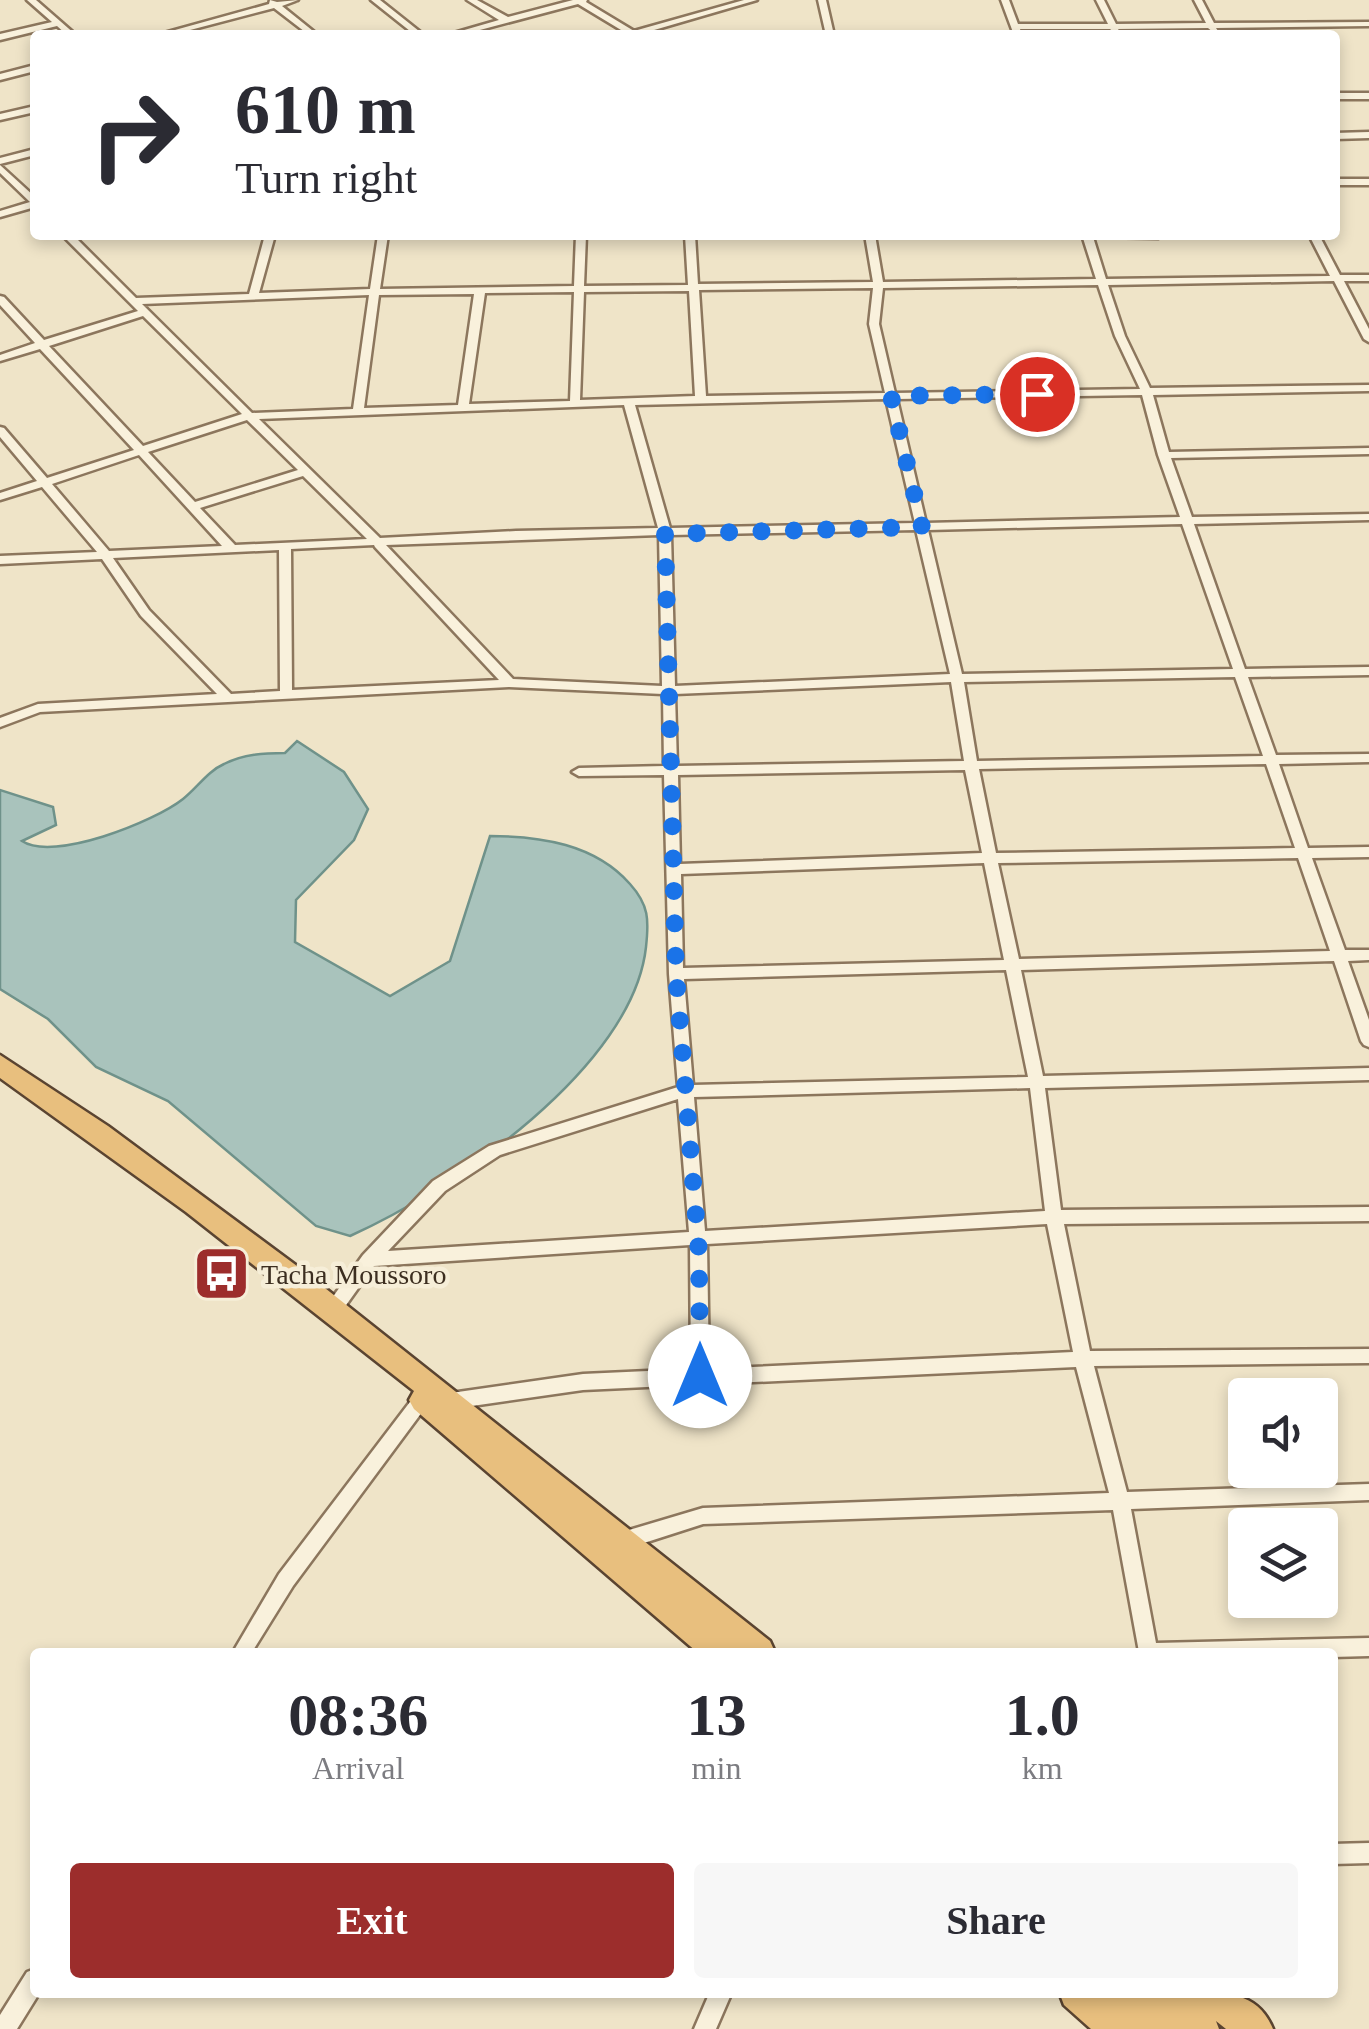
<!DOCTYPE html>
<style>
:root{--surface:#fff;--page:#f7f7f7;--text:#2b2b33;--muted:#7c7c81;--accent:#9c2d2c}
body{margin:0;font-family:Georgia,serif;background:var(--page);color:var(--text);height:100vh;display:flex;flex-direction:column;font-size:38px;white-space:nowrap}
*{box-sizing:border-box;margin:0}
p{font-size:32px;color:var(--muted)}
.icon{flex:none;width:55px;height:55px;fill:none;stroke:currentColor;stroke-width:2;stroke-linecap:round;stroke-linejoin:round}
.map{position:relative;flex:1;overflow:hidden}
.panel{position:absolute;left:30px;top:1648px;width:1308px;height:350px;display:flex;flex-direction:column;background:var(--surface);border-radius:10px;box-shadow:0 5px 15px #0003}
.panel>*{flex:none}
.guide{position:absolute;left:30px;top:30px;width:1310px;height:210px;border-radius:10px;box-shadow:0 5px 15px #0003;background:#fff;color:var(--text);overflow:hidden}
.tools{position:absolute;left:1228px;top:1378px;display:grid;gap:20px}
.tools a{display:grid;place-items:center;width:110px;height:110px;border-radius:10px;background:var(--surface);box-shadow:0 5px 15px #0003;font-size:50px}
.pin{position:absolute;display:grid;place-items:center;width:85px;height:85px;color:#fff;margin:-42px;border:5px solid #fff;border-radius:50%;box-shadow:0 2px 10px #0007}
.me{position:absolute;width:110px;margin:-55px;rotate:0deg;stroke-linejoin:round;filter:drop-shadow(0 0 8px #0008)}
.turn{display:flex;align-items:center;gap:35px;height:210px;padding:0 40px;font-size:45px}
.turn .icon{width:130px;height:130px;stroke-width:2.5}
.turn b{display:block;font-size:70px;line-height:85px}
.eta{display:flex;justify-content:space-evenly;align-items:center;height:170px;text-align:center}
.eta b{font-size:60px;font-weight:700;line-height:70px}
.cta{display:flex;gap:20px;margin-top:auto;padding:20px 40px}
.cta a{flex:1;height:115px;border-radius:10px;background:var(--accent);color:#fff;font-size:40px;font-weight:700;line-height:115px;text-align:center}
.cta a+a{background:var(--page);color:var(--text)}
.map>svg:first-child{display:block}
.water{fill:#a9c3bc;stroke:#6f928a;stroke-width:2.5}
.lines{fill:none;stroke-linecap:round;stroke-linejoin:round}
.minor-casing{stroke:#8c765d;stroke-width:5}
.trunk-casing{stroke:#5a4431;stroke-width:5}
.minor{fill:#f9f1dc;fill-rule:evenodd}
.trunk{fill:#e8bf7e;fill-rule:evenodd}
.route{stroke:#1a73e8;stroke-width:18;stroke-dasharray:0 32.4}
.labels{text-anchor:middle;stroke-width:9;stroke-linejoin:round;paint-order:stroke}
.poi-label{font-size:28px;fill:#3c2e20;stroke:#f6eed8;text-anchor:start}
</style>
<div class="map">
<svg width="1369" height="2029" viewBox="0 0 1369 2029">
<rect width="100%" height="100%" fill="#efe4c8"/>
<!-- water -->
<path class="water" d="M297 741 344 772 368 809 354 840 296 900 295 942 390 996 450 961 490 836C540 836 595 844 630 884 649 905 649 920 646 947 633 1067 453 1190 350 1236L316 1226 168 1101 96 1067 48 1019 0 989V790L53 807 56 825 22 841C53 862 154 822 183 799 197 788 208 771 224 764 244 754 264 753 285 753Z"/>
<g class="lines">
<defs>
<path id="minor" d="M27 0H36L76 35H67L57 26 0 40V34L52 22Z
M270 0 277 2 298 0 282 6 318 35H309L274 8 171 35H157L269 4Z
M371 0H380L424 35H415Z
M467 0H477L508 17 573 0H587L586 2 634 31 744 0H757L637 35H624L626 33 578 4 461 35H447L499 20Z
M818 0H826L834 35H826Z
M1001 0H1009L1018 24H1108L1096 0H1104L1116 24 1206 23 1194 0H1202L1214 23 1369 22V26L1216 28 1218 31 1214 33 1208 28 1118 29 1120 32 1116 34 1110 29H1020L1022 35H1014Z
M35 65V71L0 80V74Z
M1335 93H1369V99H1335Z
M35 106V112L0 120V114Z
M1369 132V138L1335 139V133Z
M35 149V155L0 164V158Z
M0 165 35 197V207L0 217V211L30 202 0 173Z
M1335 179H1369V185H1335Z
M62 235H73L136 298 249 294 265 235H275L259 293 370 289 378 235H388L380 289 574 286 576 235H586L584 286 688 285 685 235H695L698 284 873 282 865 235H875L883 282 1096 279 1082 235H1163L1158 238 1093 237 1106 279 1330 276 1309 235H1319L1340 275H1369V281H1344L1369 329V342L1364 339 1334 281 1108 285 1125 336 1150 388 1369 385V391L1153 395 1169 452 1369 448V454L1171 458 1192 517 1369 514V520L1194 524 1245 669 1369 667V675L1248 677 1276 755 1369 754V762L1279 764 1308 848 1369 847V857L1312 858 1345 950H1369V960L1348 961 1369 1020V1047L1364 1045 1361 1041 1334 961 1021 970 1043 1076 1369 1068V1080L1045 1088 1061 1210 1369 1207V1221L1064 1224 1090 1351 1369 1349V1363L1094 1366 1127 1492 1369 1484V1500L1131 1509 1156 1643 1369 1638V1656L1332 1657V1652H1139L1113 1510 703 1524 619 1551 612 1548 610 1542 612 1536 619 1533 703 1508 1109 1493 1076 1367 583 1390 451 1409 445 1406 442 1401 445 1396 451 1393 583 1374 691 1369 690 1245 374 1266 339 1315 333 1317 327 1315 324 1310 327 1305 363 1255 433 1181 489 1146 678 1087 669 974 664 775 579 776 572 772 579 768 664 766 663 694 509 687 40 712 0 727V718L38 704 217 694 141 616 102 559 0 564V556L97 552 42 487 0 500V493L37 481 0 437V427L4 428 47 478 134 450 40 349 0 361V355L35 343 0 305V296L4 297 44 340 138 311ZM1098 285 1115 336 1140 389 895 393 879 324 883 288ZM873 288 869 324 885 393 706 396 699 290ZM689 291 695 396 580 400 584 292ZM574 292 570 401 469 404 485 293ZM474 294 458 405 364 408 379 295ZM369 295 353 409 252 413 142 304ZM143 316 242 414 143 446 49 346ZM1142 395 1158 455 1180 517 926 523 897 399ZM886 399 915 523 670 528 635 405ZM624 405 658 528 516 531 380 538 259 419ZM247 420 298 470 195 502 148 452ZM139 455 222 546 109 551 52 484ZM303 476 367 539 235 545 200 508ZM1182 524 1233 669 962 674 928 530ZM916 530 950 674 675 686 671 535ZM659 535 662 686 513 679 386 545ZM374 545 375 547 499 680 292 690 291 549ZM279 550 280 691 231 694 149 610 113 558ZM1235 677 1263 756 977 761 964 682ZM951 682 964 761 677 766 675 694ZM1266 764 1295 848 996 853 979 769ZM965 770 982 853 680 864 678 775ZM1298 858 1330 951 1019 959 998 863ZM984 863 1004 960 683 968 681 874ZM1006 970 1028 1077 693 1085 684 979ZM1030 1088 1045 1211 705 1231 694 1097ZM678 1099 689 1232 388 1251 445 1191 500 1155ZM1047 1224 1073 1352 709 1369 707 1244Z
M422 1391 428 1394 431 1399 428 1404 293 1586 252 1652H233L279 1574 416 1394Z
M1369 1843V1863L1332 1864V1844Z
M35 1969V1992H40L17 2029H0V2015L27 1972Z
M710 1992H732L716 2029H694Z"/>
<path id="trunk" d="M0 1055 108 1126 301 1269 770 1641 775 1652H697L414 1409 409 1400 414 1391 186 1212 0 1078Z
M1059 1992H1188L1193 1998 1191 1992C1226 1992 1258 1992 1273 2029H1226L1216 2021 1219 2029H1091L1064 2005Z"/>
</defs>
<!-- minor casing -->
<use href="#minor" class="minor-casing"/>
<!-- trunk casing -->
<use href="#trunk" class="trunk-casing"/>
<!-- minor -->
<use href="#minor" class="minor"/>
<!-- trunk -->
<use href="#trunk" class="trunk"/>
</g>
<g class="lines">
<!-- route -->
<path class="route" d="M700 1376 699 1253 676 974 665 534 922 527 891 396 1037 394"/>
</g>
<!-- icons -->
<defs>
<symbol id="bus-square" viewBox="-11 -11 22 22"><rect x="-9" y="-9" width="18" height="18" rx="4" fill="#9c2d2c" stroke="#f6eed8"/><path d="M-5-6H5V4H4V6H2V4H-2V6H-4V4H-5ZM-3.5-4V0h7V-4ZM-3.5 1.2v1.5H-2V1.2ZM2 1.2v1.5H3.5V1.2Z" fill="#fff"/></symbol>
</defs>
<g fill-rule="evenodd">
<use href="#bus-square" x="190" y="1242" width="63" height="63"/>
</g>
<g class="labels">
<!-- poi labels -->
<g class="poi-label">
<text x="261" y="1284">Tacha Moussoro</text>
</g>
</g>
</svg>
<div class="tools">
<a><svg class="icon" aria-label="sound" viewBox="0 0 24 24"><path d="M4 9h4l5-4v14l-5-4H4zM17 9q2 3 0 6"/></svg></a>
<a><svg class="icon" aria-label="layers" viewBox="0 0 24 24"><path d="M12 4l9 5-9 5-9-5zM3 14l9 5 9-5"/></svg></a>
</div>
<div class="pin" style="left:1037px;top:394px;background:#d93025"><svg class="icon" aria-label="arrive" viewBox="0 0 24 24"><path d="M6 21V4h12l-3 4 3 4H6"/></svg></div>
<svg class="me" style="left:700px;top:1376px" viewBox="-20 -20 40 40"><circle r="19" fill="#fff"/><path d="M0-13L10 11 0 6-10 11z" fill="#1a73e8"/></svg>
<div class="guide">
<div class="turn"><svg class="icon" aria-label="right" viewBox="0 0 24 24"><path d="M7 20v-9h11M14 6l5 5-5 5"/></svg><div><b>610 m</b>Turn right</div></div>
</div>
<section class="panel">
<div class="eta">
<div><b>08:36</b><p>Arrival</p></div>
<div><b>13</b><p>min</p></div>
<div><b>1.0</b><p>km</p></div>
</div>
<div class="cta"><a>Exit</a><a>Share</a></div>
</section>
</div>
